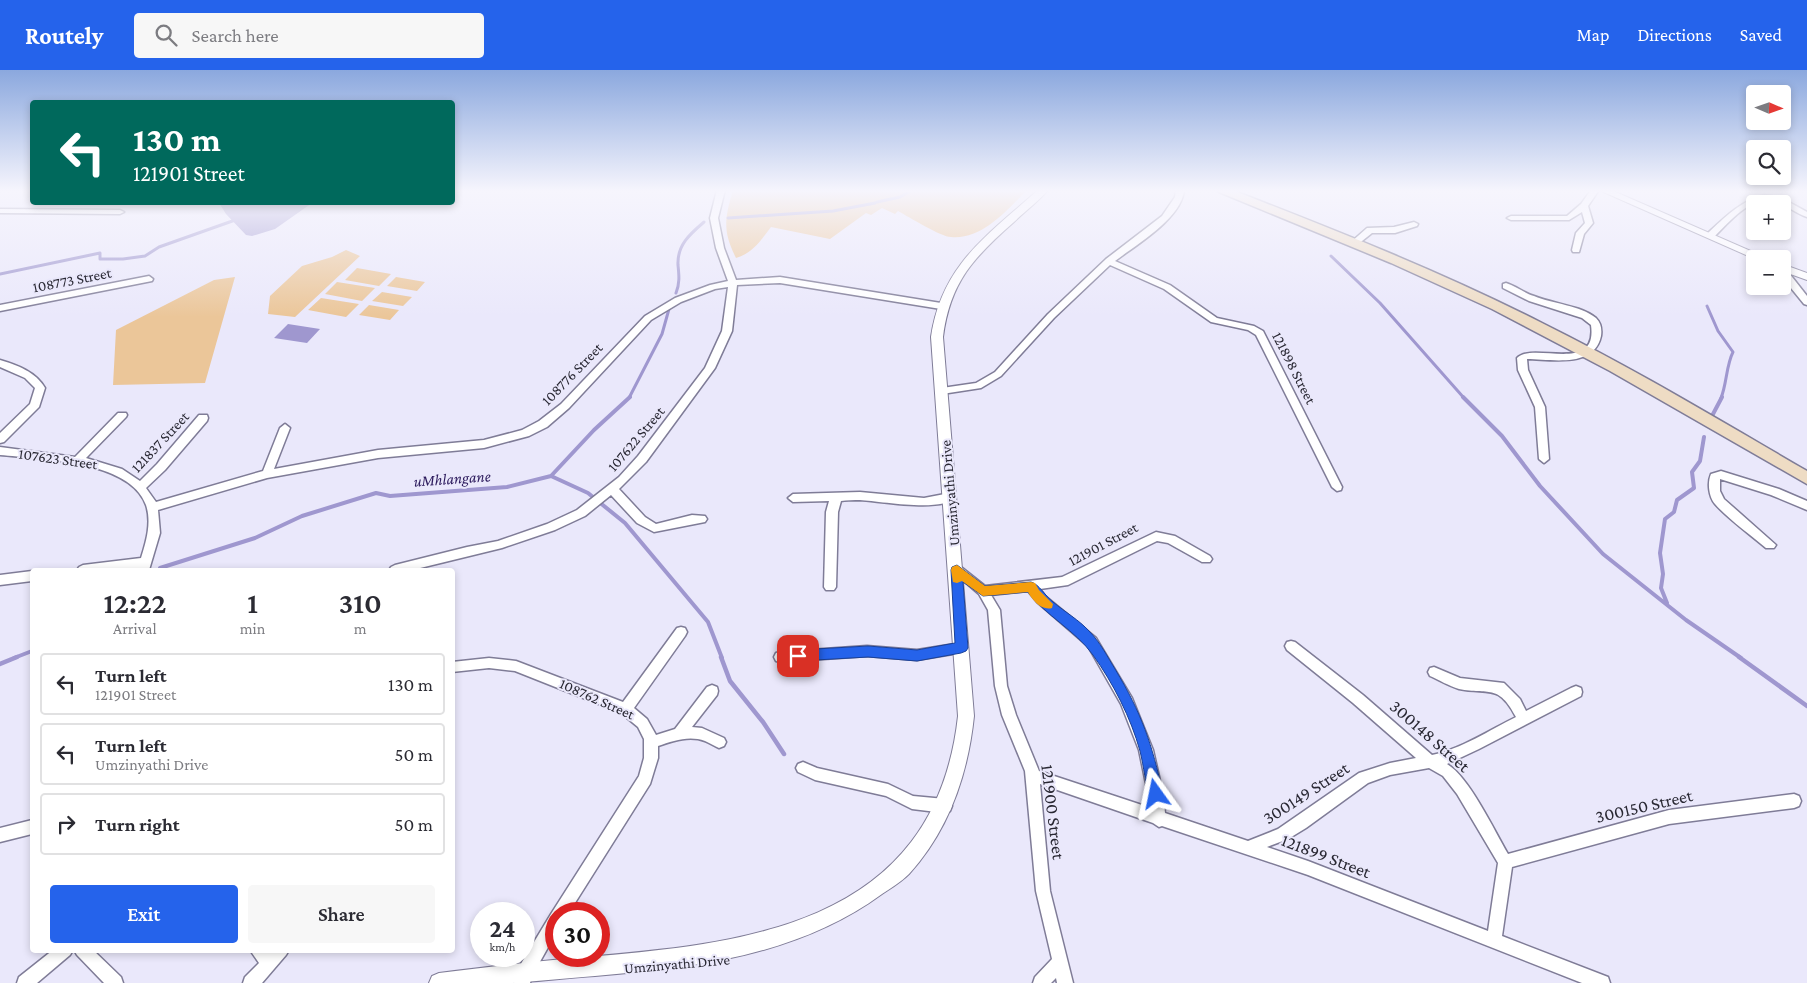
<!DOCTYPE html>
<meta charset="utf-8">
<style>
:root{--surface:#fff;--page:#f7f7f7;--text:#2b2b33;--muted:#7c7c81;--line:#e1e1e2;--accent:#2563eb}
body{margin:0;font-family:"Crimson Pro",serif;background:var(--page);color:var(--text);height:100vh;display:flex;flex-direction:column;font-size:19px;white-space:nowrap}
*{box-sizing:border-box;margin:0}
p{font-size:16px;color:var(--muted)}
.icon{flex:none;width:28px;height:28px;fill:none;stroke:currentColor;stroke-width:2;stroke-linecap:round;stroke-linejoin:round}
.map{position:relative;flex:1;overflow:hidden}
.panel{position:absolute;left:30px;top:498px;width:425px;height:385px;display:flex;flex-direction:column;background:var(--surface);border-radius:5px;box-shadow:0 2px 8px #0003}
.panel>*{flex:none}
.banner{position:absolute;left:30px;top:30px;width:425px;height:105px;border-radius:5px;box-shadow:0 2px 8px #0003;background:#00695c;color:#fff;overflow:hidden}
.needle{width:32px;rotate:92deg}
.controls{position:absolute;left:1746px;top:15px;display:grid;gap:10px}
.controls a{display:grid;place-items:center;width:45px;height:45px;border-radius:5px;background:var(--surface);box-shadow:0 2px 8px #0003;font-size:25px}
.speed{position:absolute;left:470px;top:832px;display:flex;gap:10px;font-size:25px;font-weight:700;text-align:center}
.speed>*{display:grid;place-content:center;width:65px;height:65px;border-radius:50%;background:var(--surface);box-shadow:0 2px 8px #0003;line-height:1}
.speed small{font-size:12px;font-weight:400}
.speed .limit{border:8px solid #d22;background:#fff;color:#111}
.pin{position:absolute;display:grid;place-items:center;width:42px;height:42px;color:#fff;margin:-21px;border-radius:10px;box-shadow:0 2px 8px #0006}
.me{position:absolute;width:55px;margin:-28px;rotate:348deg;stroke-linejoin:round;filter:drop-shadow(0 0 4px #0008)}
.turn{display:flex;align-items:center;gap:18px;height:105px;padding:0 20px;font-size:22px}
.turn .icon{width:65px;height:65px;stroke-width:2.5}
.turn b{display:block;font-size:35px;line-height:42px}
.eta{display:flex;justify-content:space-evenly;align-items:center;height:85px;text-align:center}
.eta b{font-size:30px;font-weight:600;line-height:35px}
.button{display:flex;gap:10px;margin-top:auto;padding:10px 20px}
.button a{flex:1;height:58px;border-radius:5px;background:var(--accent);color:#fff;font-size:20px;font-weight:600;line-height:58px;text-align:center}
.button a+a{background:var(--page);color:var(--text)}
ul{padding:0;list-style:none}
li{display:flex;align-items:center;gap:15px;height:62px;margin:0 10px 8px;padding:0 10px;border:2px solid var(--line);border-radius:5px}
li div{flex:1}
li b{display:block;font-size:19px}
li em{font-style:normal}
header{display:flex;align-items:center;gap:30px;box-sizing:border-box;height:70px;padding:0 25px;background:var(--accent);color:#fff}
header strong{font-size:24px}
nav{display:flex;gap:28px;margin-inline-start:auto;font-size:18px}
.search{width:350px;height:45px;background:var(--page);display:flex;align-items:center;gap:12px;box-sizing:border-box;padding:0 18px;border-radius:5px;color:var(--muted);font-size:19px}
.map>svg:first-child{display:block}
.green{fill:#ebc699}
.water{fill:#9f97cf}
.lines{fill:none;stroke-linecap:round;stroke-linejoin:round}
.stream-far2{stroke:#9f97cf;stroke-width:3}
.stream-far1{stroke:#9f97cf;stroke-width:4}
.stream{stroke:#9f97cf;stroke-width:4.5}
.minor-casing{stroke:#7f7c97;stroke-width:3}
.tertiary-casing{stroke:#7f7c97;stroke-width:2}
.secondary-casing{stroke:#7f7c97;stroke-width:3}
.minor{fill:#fff;fill-rule:evenodd}
.tertiary{fill:#fff;fill-rule:evenodd}
.secondary{fill:#eedcc4;fill-rule:evenodd}
.route{fill:#2563eb;stroke:#184099}
.slow{fill:#f59e0b}
.labels{text-anchor:middle;stroke-width:4;stroke-linejoin:round;paint-order:stroke}
.street-label{font-size:15px;fill:#292833;stroke:#eae8fb}
.water-label{font-size:16px;font-style:italic;fill:#2d1b5d;stroke:#eae8fb}
.near-street-label{font-size:18px;fill:#292833;stroke:#eae8fb}
</style>
<header>
<strong>Routely</strong>
<div class="search"><svg class="icon" aria-label="search" viewBox="0 0 24 24"><circle cx="10" cy="10" r="6"/><path d="M15 15l6 6"/></svg>Search here</div>
<nav><a>Map</a><a>Directions</a><a>Saved</a></nav>
</header>
<div class="map">
<svg width="1807" height="913" viewBox="0 0 1807 913">
<rect width="100%" height="100%" fill="#eae8fb"/>
<!-- green -->
<path class="green" d="M733 120H1027C1007 140 982 170 951 167 941 167 909 147 898 141L895 144 882 138 871 145 866 143 830 169 771 157C761 170 753 183 736 188 722 160 725 148 733 120Z
M346 180 360 186 295 247 268 244 270 226 302 196 332 187Z
M357 198 391 204 379 216 345 210Z
M235 207 205 313 113 315 116 260 214 210Z
M396 207 425 212 417 221 387 216Z
M337 212 375 218 362 231 325 224Z
M382 222 412 227 403 236 372 231Z
M321 228 359 234 346 247 308 240Z
M369 235 399 240 390 250 359 245Z"/>
<!-- water -->
<path class="water" d="M219 133 220 132 312 133 275 159 252 166 246 165 226 144Z
M288 254 320 259 307 273 274 268Z"/>
<g class="lines">
<!-- stream-far2 -->
<path class="stream-far2" d="M877 132 900 127 912 120
M728 148 833 141 875 133
M1331 186 1380 233 1464 328
M0 204 100 183V189H123L145 186 159 177 238 149
M676 223C680 213 679 205 678 195 677 175 690 164 704 152
M1707 236 1718 261 1733 282C1726 296 1727 313 1721 328
M629 328 662 264 669 239"/>
<!-- stream-far1 -->
<path class="stream-far1" d="M1463 327 1502 366 1540 416 1603 484 1686 550 1741 588
M1712 346 1722 327
M551 406 588 423 625 453 708 552 722 588
M160 498 255 468 302 446 376 423 390 426 507 417 551 406 594 360 630 327
M1667 533 1661 518 1663 504 1660 483 1665 449 1674 442 1677 430 1694 418 1692 402 1700 391 1704 367
M14 588 32 581"/>
<!-- stream -->
<path class="stream" d="M721 587 730 611 763 652 784 684
M1739 587 1807 636
M0 594 17 587"/>
<defs>
<path id="minor" d="M717 120H725L718 148 724 178 736 210 780 207 941 233 946 236 941 239 780 213 737 215 732 261 715 298 646 392 619 419 645 447 656 454 692 445 705 446 707 449 705 452 654 462 637 453 611 425 585 446 555 460 502 478 412 500H389L391 497 395 495 467 477 498 471 547 454 577 440 619 407 638 386 705 298 722 261 728 217 715 219 681 232 651 250 569 338 547 357 529 366 484 378 378 388 267 408 158 440 160 463 149 500H137L138 498 119 500H77L79 497 83 495 141 488C146 472 152 453 146 435 130 390 40 389 0 385V377L75 387 118 343H126L127 345 126 347 86 388 122 399 140 411 157 394 199 345H207L208 348 207 351 165 400 146 418 156 432 263 401 280 358 285 354 290 358 274 399 378 380 484 370 522 360 539 351 561 334 645 246 675 228 710 215 728 211 716 178 710 148Z
M1176 120H1184C1182 148 1136 175 1115 191L1170 215 1217 248 1254 256 1263 261 1342 417 1341 420 1337 421 1332 417 1256 265 1248 260 1211 252 1164 219 1110 195 1054 248 1001 306 981 318 942 324 937 321 942 318 976 313 995 302 1048 244 1106 189 1162 146 1175 127Z
M1591 120H1599L1588 136 1593 153 1584 164 1579 182H1573L1572 180 1576 163 1585 153 1582 142 1569 150H1511L1507 148 1511 146H1567L1581 134Z
M1764 125C1780 126 1793 134 1807 142V147C1794 143 1785 133 1772 131 1750 126 1728 153 1714 167H1708V163C1725 147 1741 131 1764 125Z
M0 139 120 140 124 142 120 144 0 143Z
M1414 152 1418 154 1417 156 1395 163H1372L1357 175 1354 176 1350 173 1367 158 1394 157Z
M1782 197 1785 198 1807 226V235L1804 234 1782 207Z
M149 206 153 209 152 211 0 241V235Z
M1506 213C1516 216 1524 223 1534 226 1553 234 1580 235 1596 248 1601 253 1602 259 1601 266 1594 299 1550 289 1527 289L1528 300 1545 337 1549 389 1544 393 1539 389 1535 337 1518 300 1517 288C1533 271 1598 305 1591 255L1582 248 1529 231 1503 218V214Z
M0 290C17 295 36 302 45 318L39 337 4 372 0 373V363L30 334 35 318 25 308 0 297Z
M1721 401 1779 419 1807 431V440L1771 425 1720 409V421L1724 429 1776 475 1774 478H1766C1752 466 1727 448 1715 434 1709 427 1707 413 1711 404Z
M860 422 924 428 950 423 955 427C944 443 879 431 860 430 854 430 847 430 841 431L838 442 836 517 834 520H826L824 517 826 442 829 431 793 432 788 428 793 424Z
M1156 462 1175 466 1210 486 1212 489 1210 492H1202L1168 473 1157 471 1068 515 1040 519 1045 526 1096 568 1132 628 1153 680 1163 724 1165 743 1248 771 1278 759 1359 703 1390 693 1416 688 1353 633 1287 580 1285 576 1287 572 1291 571 1295 572 1363 625 1432 685C1461 679 1490 660 1516 647 1498 613 1489 625 1459 619 1449 616 1439 610 1430 606L1428 602 1430 598 1434 597 1460 608 1504 613 1520 629 1526 641 1571 618 1576 616 1581 618 1582 622 1581 626 1479 679 1447 694C1469 707 1494 760 1508 784L1669 740 1794 724 1799 726 1801 731 1799 736 1794 738 1669 754 1512 797 1502 866 1608 907 1610 913H1582L1308 805 1162 756 1159 757 1153 753 1040 714 1050 821 1073 913H1057L1056 908 1051 913H1033L1035 907 1052 889 1036 821 1025 701 1002 645 995 616 988 540 979 524 951 500 953 497H961L985 516 1062 507ZM1028 521 1037 532 1088 576 1121 634 1139 680 1151 738 1039 701 1016 645 1007 616 1000 540 991 525ZM1429 698 1443 706 1457 724 1498 793 1488 861 1308 791 1267 777 1288 769 1306 758 1368 713 1390 705Z
M32 501V511L0 515V505Z
M681 557 685 558 687 562 685 566 634 638 647 649 656 665 675 659 707 617 712 615 717 617 718 621 717 625 692 657 702 658 724 668 726 672 724 676 719 678C714 676 710 673 705 671 689 665 673 671 658 676V688L650 714 568 844H556V863L532 906 530 913H514L519 897 551 844 639 706 644 688V669L638 657 621 643 515 601 489 598 452 602V592L489 588 516 591 623 632 677 558Z
M961 573 965 574 967 578 965 582 917 590 867 586 780 592 776 591 774 587 776 583 780 582 867 576 917 580Z
M803 692 817 698 888 714 913 726 945 729 950 731 952 736 950 741 945 743 912 739 886 726 815 710 798 702 796 698 798 694Z
M32 750V764L0 772V758Z
M53 880H73L70 885 37 913H17L19 907Z
M74 880H93L121 907 123 913H104L77 885Z
M250 880H268L269 882 271 880H289L286 885 262 913H243L245 907 259 893Z"/>
<path id="tertiary" d="M1038 120H1048C1038 132 1025 141 1014 152 974 187 950 212 943 267L974 646C968 704 949 760 909 804 901 812 891 818 882 824 799 885 695 898 595 906 568 908 540 911 513 913 485 913 457 913 429 913L432 906 439 903C480 898 522 893 563 889 737 875 934 861 958 646L931 267C942 194 987 166 1038 120Z
M1599 120H1611L1769 189H1755Z
M1782 194 1807 203V210L1782 201Z"/>
<path id="secondary" d="M1217 120H1232C1337 161 1442 202 1542 253 1633 298 1719 350 1807 401V414L1610 301 1492 239 1391 193 1219 122Z"/>
</defs>
<!-- minor casing -->
<use href="#minor" class="minor-casing"/>
<!-- tertiary casing -->
<use href="#tertiary" class="tertiary-casing"/>
<!-- secondary casing -->
<use href="#secondary" class="secondary-casing"/>
<!-- minor -->
<use href="#minor" class="minor"/>
<!-- tertiary -->
<use href="#tertiary" class="tertiary"/>
<!-- secondary -->
<use href="#secondary" class="secondary"/>
</g>
<!-- sky -->
<linearGradient id="sky" x2="0" y2="1"><stop stop-color="#8ba8de"/><stop offset="0.49" stop-color="#f6f5fd"/><stop offset="1" stop-color="#f6f5fd" stop-opacity="0"/></linearGradient>
<rect width="1807" height="247" fill="url(#sky)"/>
<!-- route -->
<path class="route" d="M957 495 985 516 1031 512C1039 514 1046 527 1053 532 1065 542 1079 550 1089 561 1100 572 1107 586 1115 599 1142 644 1152 674 1163 724L1161 729 1156 731 1151 729C1145 714 1144 697 1140 681 1131 648 1113 613 1093 585 1075 560 1046 546 1028 522L983 526 963 512 968 578 966 581 961 583 917 591 868 587 798 591 793 589 791 586 793 582 798 580 868 576 917 580 955 573 951 500 952 497Z"/>
<!-- slow -->
<path class="slow" d="M957 495 985 516 1031 512 1035 513 1039 520 1053 534 1052 538C1042 541 1032 530 1028 522L983 526 962 511 957 513 953 512 951 500 952 497Z"/>
<g class="labels">
<!-- street labels -->
<g class="street-label">
<text transform="translate(72 210) rotate(-11)" y="5">108773 Street</text>
<text transform="translate(1294 298) rotate(63)" y="5">121898 Street</text>
<text transform="translate(572 304) rotate(-46)" y="5">108776 Street</text>
<text transform="translate(636 369) rotate(-50)" y="5">107622 Street</text>
<text transform="translate(160 372) rotate(-47)" y="5">121837 Street</text>
<text transform="translate(58 389) rotate(8)" y="5">107623 Street</text>
<text transform="translate(950 423) rotate(-95)" y="5">Umzinyathi Drive</text>
<text transform="translate(1103 474) rotate(-28)" y="5">121901 Street</text>
<text transform="translate(597 629) rotate(24)" y="5">108762 Street</text>
<text transform="translate(677 894) rotate(-5)" y="5">Umzinyathi Drive</text>
</g>
<!-- water labels -->
<g class="water-label">
<text transform="translate(452 408) rotate(-4)" y="6">uMhlangane</text>
</g>
<!-- near-street labels -->
<g class="near-street-label">
<text transform="translate(1430 666) rotate(41)" y="6">300148 Street</text>
<text transform="translate(1306 723) rotate(-33)" y="6">300149 Street</text>
<text transform="translate(1644 736) rotate(-13)" y="6">300150 Street</text>
<text transform="translate(1053 742) rotate(83)" y="6">121900 Street</text>
<text transform="translate(1326 786) rotate(21)" y="6">121899 Street</text>
</g>
</g>
</svg>
<div class="controls">
<a><svg class="needle" viewBox="-14 -14 28 28"><path d="M0-13l5 13h-10z" fill="#e53935"/><path d="M0 13l5-13h-10z" fill="#7c7c81"/></svg></a>
<a><svg class="icon" aria-label="search" viewBox="0 0 24 24"><circle cx="10" cy="10" r="6"/><path d="M15 15l6 6"/></svg></a>
<a>+</a>
<a>−</a>
</div>
<div class="speed"><div>24<small>km/h</small></div><div class="limit">30</div></div>
<div class="pin" style="left:798px;top:586px;background:#d93025"><svg class="icon" aria-label="arrive" viewBox="0 0 24 24"><path d="M6 21V4h12l-3 4 3 4H6"/></svg></div>
<svg class="me" style="left:1156px;top:724px" viewBox="-20 -20 40 40"><path d="M0-17L14 15 0 8-14 15z" fill="#2563eb" stroke="#fff" stroke-width="4"/></svg>
<div class="banner">
<div class="turn"><svg class="icon" aria-label="left" viewBox="0 0 24 24"><path d="M17 20v-9H6M10 6l-5 5 5 5"/></svg><div><b>130 m</b>121901 Street</div></div>
</div>
<section class="panel">
<div class="eta">
<div><b>12:22</b><p>Arrival</p></div>
<div><b>1</b><p>min</p></div>
<div><b>310</b><p>m</p></div>
</div>
<ul>
<li><svg class="icon" aria-label="left" viewBox="0 0 24 24"><path d="M17 20v-9H6M10 6l-5 5 5 5"/></svg><div><b>Turn left</b><p>121901 Street</p></div><em>130 m</em></li>
<li><svg class="icon" aria-label="left" viewBox="0 0 24 24"><path d="M17 20v-9H6M10 6l-5 5 5 5"/></svg><div><b>Turn left</b><p>Umzinyathi Drive</p></div><em>50 m</em></li>
<li><svg class="icon" aria-label="right" viewBox="0 0 24 24"><path d="M7 20v-9h11M14 6l5 5-5 5"/></svg><div><b>Turn right</b></div><em>50 m</em></li>
</ul>
<div class="button"><a>Exit</a><a>Share</a></div>
</section>
</div>
